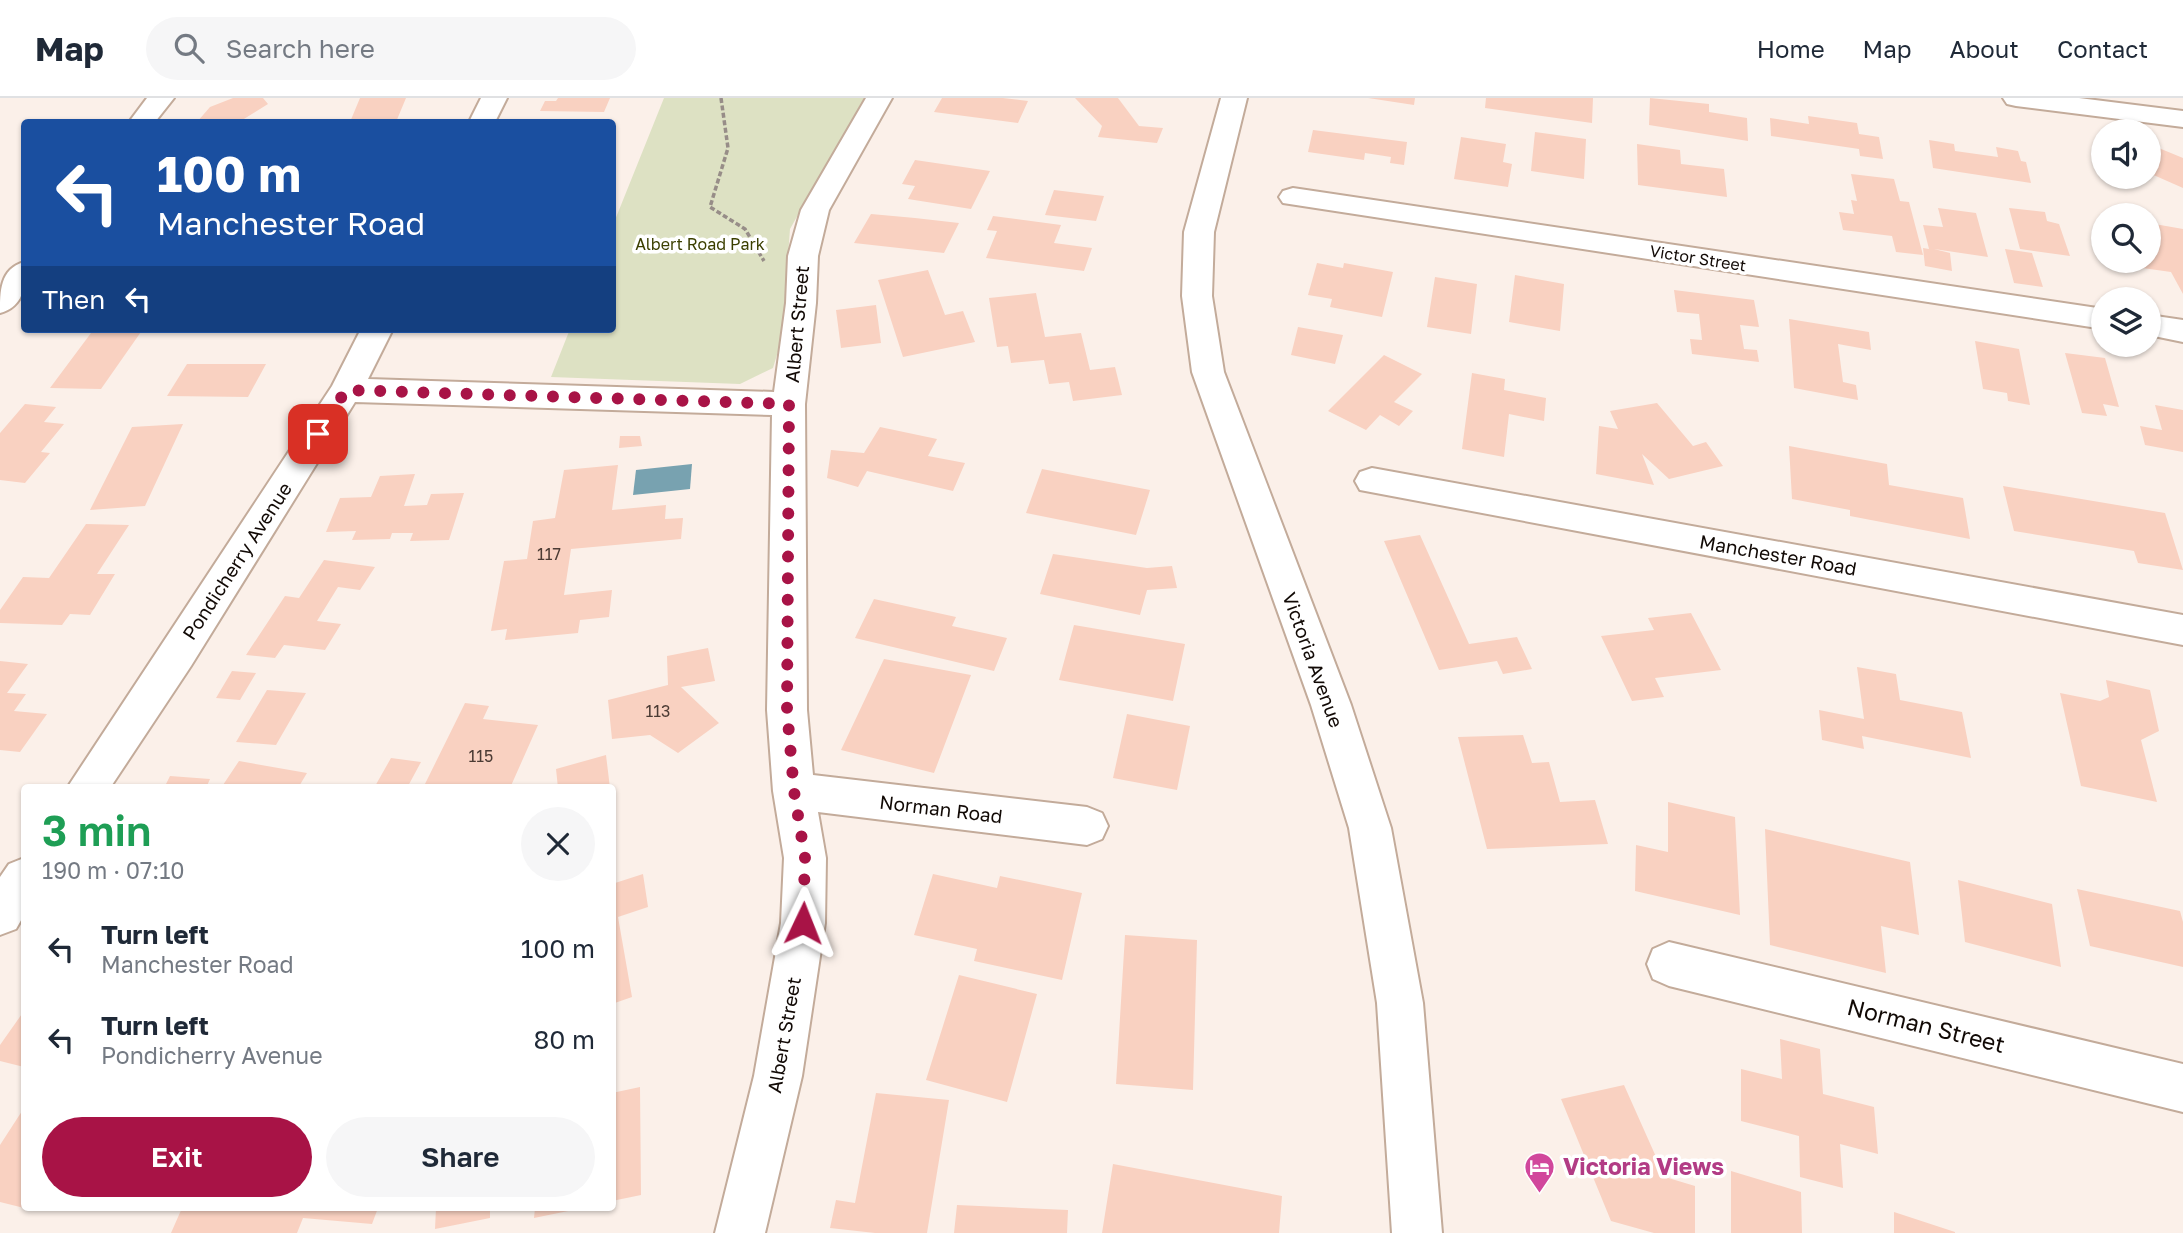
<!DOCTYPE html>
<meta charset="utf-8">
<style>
:root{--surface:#fff;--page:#f6f6f7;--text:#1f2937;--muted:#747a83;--line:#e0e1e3;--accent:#a81346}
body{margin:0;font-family:"Golos Text",sans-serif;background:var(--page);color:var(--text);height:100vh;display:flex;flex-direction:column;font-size:26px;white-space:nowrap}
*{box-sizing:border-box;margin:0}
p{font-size:23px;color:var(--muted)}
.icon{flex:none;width:38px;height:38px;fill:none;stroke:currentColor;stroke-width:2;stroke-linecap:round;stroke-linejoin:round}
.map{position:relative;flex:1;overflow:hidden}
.sheet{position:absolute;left:21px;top:686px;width:595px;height:427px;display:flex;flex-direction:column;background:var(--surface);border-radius:7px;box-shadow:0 2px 5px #0004}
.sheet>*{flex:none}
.top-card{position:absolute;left:21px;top:21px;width:595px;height:214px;border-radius:7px;box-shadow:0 2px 5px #0004;background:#1a4fa0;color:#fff;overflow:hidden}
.controls{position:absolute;left:2091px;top:21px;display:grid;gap:14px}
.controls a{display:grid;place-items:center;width:70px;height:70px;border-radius:50%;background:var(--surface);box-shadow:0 2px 5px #0004;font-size:35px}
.pin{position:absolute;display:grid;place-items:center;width:60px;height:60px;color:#fff;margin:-30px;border-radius:14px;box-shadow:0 4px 10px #0006}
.me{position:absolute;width:77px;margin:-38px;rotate:2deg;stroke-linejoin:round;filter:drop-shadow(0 0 5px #0008)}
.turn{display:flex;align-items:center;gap:24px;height:147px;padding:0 21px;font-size:32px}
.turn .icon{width:91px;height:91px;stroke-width:2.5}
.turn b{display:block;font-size:49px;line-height:60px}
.then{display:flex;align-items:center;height:66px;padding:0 21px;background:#0003;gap:14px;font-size:26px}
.round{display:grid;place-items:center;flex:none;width:74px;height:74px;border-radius:37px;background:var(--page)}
.overview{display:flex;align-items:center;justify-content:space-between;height:119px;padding:0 21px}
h1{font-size:42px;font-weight:600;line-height:52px;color:#1e9e55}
.button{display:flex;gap:14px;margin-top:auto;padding:14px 21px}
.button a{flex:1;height:80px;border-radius:42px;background:var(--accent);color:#fff;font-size:28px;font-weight:600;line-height:80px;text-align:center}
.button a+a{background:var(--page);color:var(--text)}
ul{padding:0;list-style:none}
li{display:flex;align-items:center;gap:21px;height:91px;padding:0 21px}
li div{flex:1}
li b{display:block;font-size:26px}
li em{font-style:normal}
header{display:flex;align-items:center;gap:42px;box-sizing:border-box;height:98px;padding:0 35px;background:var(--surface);border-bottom:2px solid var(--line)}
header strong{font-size:33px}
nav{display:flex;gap:38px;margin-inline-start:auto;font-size:24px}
.search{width:490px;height:63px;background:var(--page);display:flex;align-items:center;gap:18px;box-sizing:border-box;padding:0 24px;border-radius:38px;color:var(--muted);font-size:26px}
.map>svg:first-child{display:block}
.green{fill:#dde1c3}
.water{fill:#78a2b0}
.building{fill:#f9d1c1}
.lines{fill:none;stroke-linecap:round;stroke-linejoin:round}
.minor-casing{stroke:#c3ab9a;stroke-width:4}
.path{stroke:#978d88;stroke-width:3.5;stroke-dasharray:5 2.5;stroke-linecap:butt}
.minor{fill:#fff;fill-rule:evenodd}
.route{stroke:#a81346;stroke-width:12;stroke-dasharray:0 21.6}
.labels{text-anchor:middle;stroke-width:7;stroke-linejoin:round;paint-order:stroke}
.far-park-label{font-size:16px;fill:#3b3f00;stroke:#fff}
.far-street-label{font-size:16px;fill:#110905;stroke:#fff}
.number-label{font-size:16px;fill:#4b3b34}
.street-label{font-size:19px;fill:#110905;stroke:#fff}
.near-street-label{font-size:23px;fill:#110905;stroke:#fff}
.near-hotel-label{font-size:23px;font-weight:bold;fill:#b23c85;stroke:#fff;text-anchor:start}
</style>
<header>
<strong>Map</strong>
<div class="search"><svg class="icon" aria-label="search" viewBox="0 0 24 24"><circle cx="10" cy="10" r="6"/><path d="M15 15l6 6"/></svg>Search here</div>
<nav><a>Home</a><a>Map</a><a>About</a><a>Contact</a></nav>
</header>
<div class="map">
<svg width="2183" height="1135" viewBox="0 0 2183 1135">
<rect width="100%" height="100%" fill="#fbf0e9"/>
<!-- green -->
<path class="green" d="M664 0H864L790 131 782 240 773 270 740 286 551 279 570 231H612L613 127Z"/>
<!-- water -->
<path class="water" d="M692 366 690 391 633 397 636 372Z"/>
<!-- building -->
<path class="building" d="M233 0H263L268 6 239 24H197L210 9Z
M360 0H406L396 24H350Z
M558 0H610L604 14 540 13 545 3H556Z
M942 0H1003L1028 3 1018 25 934 14Z
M1075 0H1118L1139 28 1163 30 1157 45 1098 39 1102 28Z
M1368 0H1415L1414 7Z
M1486 0H1593L1592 25 1485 10Z
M1650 0 1709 6V14L1747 20 1748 43 1649 27Z
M1808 18 1857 25 1859 36 1879 39 1883 61 1860 58 1859 51 1771 38 1770 20 1809 26Z
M1313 32 1407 44 1404 67 1390 65 1391 59 1365 55 1364 62 1308 54Z
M1535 34 1586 41 1584 81 1531 73Z
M1461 39 1506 46 1503 64 1512 66 1508 89 1454 81Z
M1929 42 1954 46 1955 53 1998 59 1996 49 2018 53 2021 63 2026 64 2031 85 1933 70Z
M1637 46 1680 52 1681 66 1724 71 1727 99 1638 87Z
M2149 46 2183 60V90L2149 75Z
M915 62 990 73 971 111 908 101 915 88 902 86Z
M1851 76 1894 81 1900 103 1909 104 1923 157 1896 154 1892 138 1843 132 1839 114 1854 116 1851 102 1857 103Z
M1054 92 1104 98 1096 123 1045 117Z
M1938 110 1976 115 1988 159 1934 151 1950 155 1952 173 1925 168 1923 150 1929 151 1923 127 1943 129Z
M2009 110 2045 114 2047 123 2059 126 2070 158 2020 151Z
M871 116 915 120 959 125 944 155 854 145Z
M993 118 1061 127 1054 145 1092 150 1084 173 986 160 997 133 987 132Z
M2149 125 2183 131V196L2171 174 2114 166 2112 163H2149Z
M2005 151 2032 155 2043 189 2014 185Z
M1317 165 1343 170 1344 165 1393 174 1382 219 1330 209 1332 201 1308 197Z
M928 172 945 217 963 213 975 244 903 259 878 182Z
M1515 177 1564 186 1560 233 1509 224Z
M1435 179 1477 186 1471 236 1427 229Z
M1674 192 1754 202 1759 229 1740 227 1744 251 1757 252 1759 264 1692 256 1690 241 1702 242 1699 216 1677 214Z
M1036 195 1045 239 1081 235 1090 272 1115 269 1122 297 1073 303 1069 284 1049 286 1044 262 1011 265 1008 248 997 249 989 200Z
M876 207 881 245 841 250 836 212Z
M1789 221 1869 234 1871 252 1838 246 1843 284 1856 287 1858 302 1794 290Z
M1298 229 1343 237 1335 266 1291 257Z
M94 231H143L101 291 50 290Z
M1975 243 2019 251 2030 307 2008 303 2007 295 1983 291Z
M2065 255 2105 260 2119 309 2103 306 2107 318 2082 315Z
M1384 257 1422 276 1394 304 1413 313 1399 328 1380 317 1366 332 1328 313Z
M187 266H266L248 299 167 298Z
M1472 275 1505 281 1504 292 1546 300 1544 323 1509 316 1504 359 1462 351Z
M1657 305 1693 348 1706 344 1723 368 1669 381 1642 356 1654 387 1596 376 1599 328 1618 331 1610 313Z
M25 306 56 309 44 324 64 326 41 354 50 355 25 385 0 382V335Z
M2155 307 2183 312V354L2145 347 2140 328 2162 332Z
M183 326 145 408 90 412 132 329Z
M880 329 937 341 928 358 965 365 953 393 867 373 858 389 827 380 831 352 864 355Z
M620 338H640L642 348 619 350Z
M1789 348 1887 366 1889 387 1963 400 1970 441 1850 418V412L1792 401Z
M618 367 612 412 666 407 665 421 683 420 681 441 571 451 564 497 612 492 609 519 580 522 578 535 505 542 507 531 491 533 504 463 527 461 533 423 555 420 564 372Z
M1042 371 1150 392 1136 437 1026 415Z
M415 376 404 408 427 407 431 396 464 395 449 442 410 443 413 435H392L390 441 352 442 356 433 326 434 340 400 371 399 380 378Z
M2003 388 2165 415 2183 472 2138 465 2134 453 2014 433Z
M86 426 129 427 97 476H115L90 517 70 516 62 527 0 525V512L23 479 49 480Z
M1420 437 1469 546 1517 539 1532 571 1503 576 1497 563 1439 572 1384 443Z
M1053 456 1147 470 1172 468 1177 490 1147 492 1140 517 1040 496Z
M324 462 375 469 360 492 338 489 317 523 341 526 325 552 284 547 275 560 246 557 285 498 299 500Z
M874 501 956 519 952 528 1007 540 994 573 855 540Z
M1691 515 1721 572 1655 580 1664 599 1632 603 1601 538 1654 532 1648 520Z
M1074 527 1185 546 1173 603 1059 582Z
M708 550 715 583 681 589 719 625 678 655 650 637 612 641 608 602 668 587 667 558Z
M884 561 971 577 934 675 841 652Z
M0 563 28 566 7 595 26 596 14 613 47 616 20 654 0 652Z
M1857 569 1896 576 1900 602 1962 614 1971 660 1862 638 1864 651 1822 642 1819 612 1864 621Z
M232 573 256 575 240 602 216 600Z
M2106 582 2150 592 2159 633 2141 642 2157 704 2081 688 2060 595 2100 603 2109 599Z
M267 592 306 595 276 647 236 644Z
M465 605 489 608 483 621 538 627 510 690H423Z
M1127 616 1190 628 1177 692 1113 680Z
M1523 637 1532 665 1549 664 1560 704 1595 702 1608 746 1487 751 1458 639Z
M606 657 610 690H558L556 671Z
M391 660 421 664 407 690H374Z
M239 663 307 675 298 690H221Z
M170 678 210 681 206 690H164Z
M1668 704 1735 719 1740 817 1635 793 1636 747 1668 754Z
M1765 731 1910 764 1919 837 1881 828 1886 875 1770 847Z
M643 776 648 809 618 819 632 899 612 906V786Z
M933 776 997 790 1000 778 1082 795 1062 882 974 863 977 851 914 837Z
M1958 782 2052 806 2061 869 1965 844Z
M2077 791 2180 813 2183 824V869L2090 848Z
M1125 837 1197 842 1193 992 1116 986Z
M959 877 1037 896 1007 1004 926 982Z
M24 913V969L0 963V947Z
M1780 941 1820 951 1823 996 1874 1009 1878 1056 1840 1046 1843 1090 1800 1079 1799 1038 1741 1023V971L1782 981Z
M1624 987 1665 1079 1695 1088V1135H1654L1611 1123 1561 1001Z
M640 989 641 1097 612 1103V995Z
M876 995 949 1002 927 1135H875L830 1130 836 1102 855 1105Z
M24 1010V1110L0 1104V1047Z
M1113 1066 1282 1098 1279 1135H1102Z
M1731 1073 1801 1094 1802 1135H1731Z
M957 1107 1068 1112 1067 1135H954Z
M182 1110H378L372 1126 303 1120 297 1135H171Z
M436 1110H490V1120L435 1131Z
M535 1110H577L578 1111 534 1120Z
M1894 1114 1955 1134V1135H1894Z"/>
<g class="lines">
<defs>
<path id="minor" d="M147 0H174L155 24H129Z
M481 0H507L495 24H469Z
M866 0H892L829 112 818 158 816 205 805 306 807 612 813 677 1087 709 1102 715 1108 728 1102 741 1087 747 818 714 826 760 825 825 802 978 765 1135H715L754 978 781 825 784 760 773 693 767 612 772 317 355 304 191 568 110 690H67L332 288 361 231H393L368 281 774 294 786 205 788 158 801 112Z
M1221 0H1247L1214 134 1212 198 1224 274 1351 607 1391 730 1423 905 1442 1135H1392L1377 905 1349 730 1311 607 1192 274 1182 198 1184 134Z
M2003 0H2079L2183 13V29L2016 8 2007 6Z
M1293 90 2104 211V231L1283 105 1279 99 1283 93Z
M24 164C26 186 25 208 0 215 0 193 0 171 24 164Z
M2149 217 2183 222V244L2149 237Z
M1372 370 2183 517V547L1360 392 1355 383 1360 374Z
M24 760V817L16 831 0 837V779L9 766Z
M1669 844 2183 966V1014L1669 888 1653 881 1647 866 1653 851Z"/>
</defs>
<!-- minor casing -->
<use href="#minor" class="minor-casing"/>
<!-- path -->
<path class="path" d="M721 0 728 50 710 109 745 131 764 163"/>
<!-- minor -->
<use href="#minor" class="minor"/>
</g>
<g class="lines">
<!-- route -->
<path class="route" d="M318 336 346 292 789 306 787 612 794 693 805 760 803 825"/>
</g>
<!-- icons -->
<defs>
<symbol id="hotel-pin" viewBox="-11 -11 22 30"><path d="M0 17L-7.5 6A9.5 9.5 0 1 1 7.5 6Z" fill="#d1479c" stroke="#fff"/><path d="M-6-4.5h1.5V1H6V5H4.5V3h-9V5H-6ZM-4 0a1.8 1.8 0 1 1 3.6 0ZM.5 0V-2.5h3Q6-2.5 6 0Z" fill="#fff"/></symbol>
</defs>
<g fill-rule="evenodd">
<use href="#hotel-pin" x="1522" y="1052" width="35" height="47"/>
</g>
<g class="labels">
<!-- far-park labels -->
<g class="far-park-label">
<text x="700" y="152">Albert Road Park</text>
</g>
<!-- far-street labels -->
<g class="far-street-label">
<text transform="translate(1698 160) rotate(9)" y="6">Victor Street</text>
</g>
<!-- number labels -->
<g class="number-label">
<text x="549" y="462">117</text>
<text x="658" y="619">113</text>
<text x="481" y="664">115</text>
</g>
<!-- street labels -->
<g class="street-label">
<text transform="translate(797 226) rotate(-85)" y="7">Albert Street</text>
<text transform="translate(1778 457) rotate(10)" y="7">Manchester Road</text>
<text transform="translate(237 463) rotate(-57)" y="7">Pondicherry Avenue</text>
<text transform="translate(1313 562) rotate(70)" y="7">Victoria Avenue</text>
<text transform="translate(941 711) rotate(7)" y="7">Norman Road</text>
<text transform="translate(784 937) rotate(-80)" y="7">Albert Street</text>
</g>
<!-- near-street labels -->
<g class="near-street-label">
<text transform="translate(1926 928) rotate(14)" y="8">Norman Street</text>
</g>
<!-- near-hotel labels -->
<g class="near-hotel-label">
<text x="1563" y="1077">Victoria Views</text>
</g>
</g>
</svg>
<div class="controls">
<a><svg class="icon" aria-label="sound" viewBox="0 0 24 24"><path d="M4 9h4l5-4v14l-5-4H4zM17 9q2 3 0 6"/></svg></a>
<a><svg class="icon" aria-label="search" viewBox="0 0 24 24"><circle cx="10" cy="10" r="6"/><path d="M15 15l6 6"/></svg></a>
<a><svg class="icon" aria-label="layers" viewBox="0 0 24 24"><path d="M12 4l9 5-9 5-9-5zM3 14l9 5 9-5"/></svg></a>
</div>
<div class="pin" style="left:318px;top:336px;background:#d93025"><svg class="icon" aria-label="arrive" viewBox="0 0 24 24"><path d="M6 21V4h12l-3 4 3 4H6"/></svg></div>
<svg class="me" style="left:803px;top:825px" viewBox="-20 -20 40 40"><path d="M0-17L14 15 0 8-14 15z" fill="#a81346" stroke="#fff" stroke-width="4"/></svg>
<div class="top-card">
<div class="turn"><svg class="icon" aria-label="left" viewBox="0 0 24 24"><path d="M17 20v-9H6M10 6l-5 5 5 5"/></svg><div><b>100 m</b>Manchester Road</div></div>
<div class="then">Then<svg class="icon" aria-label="left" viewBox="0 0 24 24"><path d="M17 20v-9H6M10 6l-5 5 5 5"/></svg></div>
</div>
<section class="sheet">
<div class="overview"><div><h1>3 min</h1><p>190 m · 07:10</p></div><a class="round"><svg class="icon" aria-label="close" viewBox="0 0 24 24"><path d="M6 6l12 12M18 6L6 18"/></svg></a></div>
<ul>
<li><svg class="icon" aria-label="left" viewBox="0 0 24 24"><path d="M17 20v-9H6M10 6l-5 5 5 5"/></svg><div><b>Turn left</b><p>Manchester Road</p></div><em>100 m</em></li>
<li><svg class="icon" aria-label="left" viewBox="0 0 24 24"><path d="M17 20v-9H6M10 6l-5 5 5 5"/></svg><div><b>Turn left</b><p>Pondicherry Avenue</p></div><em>80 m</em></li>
</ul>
<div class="button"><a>Exit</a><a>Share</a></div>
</section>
</div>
